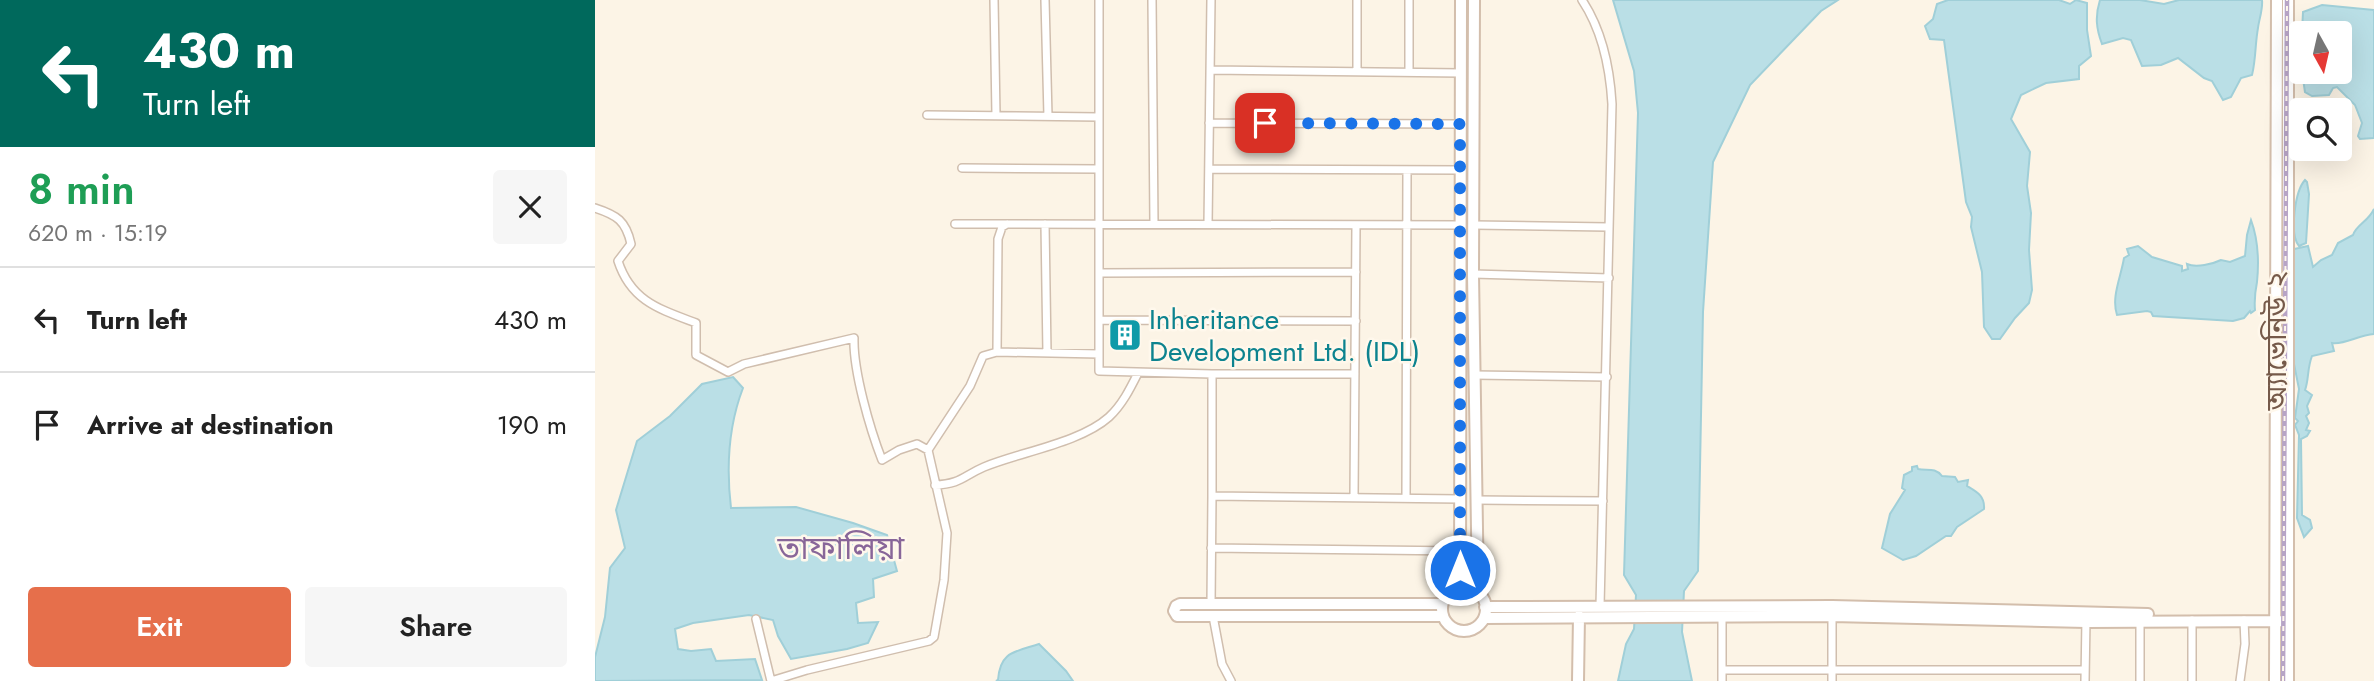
<!DOCTYPE html>
<meta charset="utf-8">
<style>
:root{--surface:#fff;--page:#f6f6f6;--text:#222;--muted:#767676;--line:#e0e0e0;--accent:#e66f4b}
body{margin:0;font-family:Jost,"Noto Sans Bengali",sans-serif;background:var(--page);color:var(--text);height:100vh;display:flex;flex-direction:column;font-size:26px;white-space:nowrap}
*{box-sizing:border-box;margin:0}
p{font-size:23px;color:var(--muted)}
.icon{flex:none;width:38px;height:38px;fill:none;stroke:currentColor;stroke-width:2;stroke-linecap:round;stroke-linejoin:round}
.map{position:relative;flex:1;overflow:hidden}
.side{display:flex;flex-direction:column;background:var(--surface);width:595px}
.side>*{flex:none}
.guide{background:#00695c;color:#fff;overflow:hidden}
.needle{width:46px;rotate:172deg}
.controls{position:absolute;left:1694px;top:21px;display:grid;gap:14px}
.controls a{display:grid;place-items:center;width:63px;height:63px;border-radius:7px;background:var(--surface);box-shadow:0 7px 28px #0002;font-size:35px}
.pin{position:absolute;display:grid;place-items:center;width:60px;height:60px;color:#fff;margin:-30px;border-radius:14px;box-shadow:0 4px 10px #0006}
.me{position:absolute;width:77px;margin:-38px;rotate:0deg;stroke-linejoin:round;filter:drop-shadow(0 0 5px #0008)}
.turn{display:flex;align-items:center;gap:24px;height:147px;padding:0 28px;font-size:32px}
.turn .icon{width:91px;height:91px;stroke-width:2.5}
.turn b{display:block;font-size:49px;line-height:60px}
.round{display:grid;place-items:center;flex:none;width:74px;height:74px;border-radius:7px;background:var(--page)}
.summary{display:flex;align-items:center;justify-content:space-between;height:119px;padding:0 28px}
h1{font-size:42px;font-weight:600;line-height:52px;color:#1e9e55}
.primary-button{display:flex;gap:14px;margin-top:auto;padding:14px 28px}
.primary-button a{flex:1;height:80px;border-radius:7px;background:var(--accent);color:#fff;font-size:28px;font-weight:600;line-height:80px;text-align:center}
.primary-button a+a{background:var(--page);color:var(--text)}
ul{padding:0;list-style:none}
li{display:flex;align-items:center;gap:21px;height:105px;padding:0 28px;border-top:2px solid var(--line)}
li div{flex:1}
li b{display:block;font-size:26px}
li em{font-style:normal}
main{display:flex;flex:1;min-height:0}
.map>svg:first-child{display:block}
.water{fill:#badfe6;stroke:#a0cfd8;stroke-width:2}
.lines{fill:none;stroke-linecap:round;stroke-linejoin:round}
.street-casing{stroke:#d0beae;stroke-width:10}
.secondary-casing{stroke:#d3beac;stroke-width:14}
.street{stroke:#fff;stroke-width:7}
.secondary{stroke:#fff;stroke-width:10}
.rail-casing{stroke:#b7a4c6;stroke-width:4.5}
.rail{stroke:#fff8ec;stroke-width:2;stroke-dasharray:5;stroke-linecap:butt}
.route{stroke:#1a73e8;stroke-width:12;stroke-dasharray:0 21.6}
.labels{text-anchor:middle;stroke-width:5;stroke-linejoin:round;paint-order:stroke}
.culture-label{font-size:28px;fill:#0d838f;stroke:#fff8ec;text-anchor:start}
.street-label{font-size:28px;fill:#765a4a;stroke:#fff8ec}
.quarter-label{font-size:32px;fill:#869;stroke:#fff8ec}
</style>
<main>
<section class="side">
<div class="guide">
<div class="turn"><svg class="icon" aria-label="left" viewBox="0 0 24 24"><path d="M17 20v-9H6M10 6l-5 5 5 5"/></svg><div><b>430 m</b>Turn left</div></div>
</div>
<div class="summary"><div><h1>8 min</h1><p>620 m · 15:19</p></div><a class="round"><svg class="icon" aria-label="close" viewBox="0 0 24 24"><path d="M6 6l12 12M18 6L6 18"/></svg></a></div>
<ul>
<li><svg class="icon" aria-label="left" viewBox="0 0 24 24"><path d="M17 20v-9H6M10 6l-5 5 5 5"/></svg><div><b>Turn left</b></div><em>430 m</em></li>
<li><svg class="icon" aria-label="arrive" viewBox="0 0 24 24"><path d="M6 21V4h12l-3 4 3 4H6"/></svg><div><b>Arrive at destination</b></div><em>190 m</em></li>
</ul>
<div class="primary-button"><a>Exit</a><a>Share</a></div>
</section>
<div class="map">
<svg width="1779" height="681" viewBox="0 0 1779 681">
<rect width="100%" height="100%" fill="#fcf4e6"/>
<!-- water -->
<path class="water" d="M1018 0H1243L1226 11 1155 85 1118 162 1108 312 1103 571 1089 591 1087 632 1097 681H1023L1031 644 1039 629 1041 595 1029 575 1043 113 1039 71Z
M1353 0H1464L1475 4 1481 0 1492 3V30L1496 56 1484 66V79L1451 83 1426 95 1416 119 1435 152 1432 186 1436 213 1434 250 1437 290 1434 303 1420 318 1405 339H1397L1389 327 1387 272 1376 227 1377 217 1371 202 1349 40 1335 39 1330 26 1338 19 1342 4Z
M1505 0H1545L1569 4 1584 0H1667C1668 10 1664 19 1663 28 1660 44 1661 59 1657 75L1646 78 1636 97 1628 100 1617 81 1609 78 1583 58 1566 65 1547 66 1536 40 1528 38 1507 44C1501 28 1500 16 1505 0Z
M1727 5 1779 10V138L1765 139 1763 136 1767 123 1760 105 1742 87 1738 88 1734 95 1717 96 1710 92 1707 72H1745V33H1707L1708 12Z
M1710 180 1712 182 1714 194 1711 243 1704 246C1694 234 1700 191 1710 180Z
M1779 209V334C1763 335 1750 345 1737 343L1739 351 1717 356C1712 369 1714 379 1710 390L1717 395 1712 406 1714 413 1711 416 1714 423 1711 430 1715 431 1712 436 1706 439 1707 515 1715 520 1717 528 1709 537 1702 518 1704 435 1700 425 1703 421 1700 418 1704 389 1699 364V249L1713 246 1718 267 1726 260 1737 255 1743 243 1758 235C1762 224 1773 222 1779 209Z
M1656 220C1663 239 1664 262 1662 282 1660 292 1659 299 1660 310L1656 313 1655 311 1649 318 1638 321 1558 316 1556 312 1552 311 1522 315C1516 297 1526 277 1529 258L1534 255 1532 249 1543 246 1557 257 1587 266V271L1593 269 1592 264C1601 268 1618 264 1626 260L1635 262 1650 256 1652 235Z
M138 377 148 388C133 427 131 466 136 508L201 507 258 523 292 535 302 571 278 579 279 597 261 603 263 623 283 622 273 643 252 649 196 659 183 636 178 620 154 615 98 623 80 629 83 649 96 651 116 649 121 661 160 659 167 680 0 681V657L10 617 15 568 30 548 21 510 42 441 75 416 107 384Z
M1322 466 1323 469C1332 471 1340 467 1347 476L1360 477 1363 482 1373 480 1372 486C1382 492 1390 496 1389 509L1362 527 1356 536H1351L1321 556 1308 560 1287 548 1295 514 1310 490 1307 488 1309 475 1317 471V467Z
M444 644 471 671 478 681H401L403 680C405 651 420 652 444 644Z"/>
<g class="lines">
<defs>
<path id="street" d="M399 0 401 115
M450 0 453 116
M504 0V371L617 374H760
M557 0 559 224
M762 0V71
M814 0V71
M987 0C1007 30 1015 69 1017 104L1005 606
M615 70 866 73
M332 115 504 117
M614 123 865 124
M367 168 504 169
M614 169 866 170
M0 208C22 215 31 221 36 244L23 261C36 301 64 309 101 323V355L133 372 149 364 259 338C258 371 275 429 287 460L304 450 322 444 333 450
M360 224 866 225
M450 224 452 353
M613 224 616 0
M879 225 1013 227
M505 273 761 272
M878 274 1014 278
M504 320 761 321
M402 352 504 354
M617 374V496L865 499
M879 375 1012 377
M340 485C366 484 368 476 389 467 425 452 485 443 514 417 527 405 535 389 543 373
M759 497 761 225
M811 498 812 171
M881 500 1008 501
M616 548 865 551
M616 604 617 496
M618 616 627 664 636 681
M1127 616V681
M161 619 176 681 212 670 334 641 339 637 349 580 352 533 333 450 375 386 388 356 402 352 403 239 407 227 412 224
M1127 670H1490
M1237 681V612
M1490 681 1491 619
M1545 681V621
M1597 681V620
M1645 681 1650 644 1649 620"/>
<path id="secondary" d="M879 0 878 274 883 593
M847 609a22 22 0 1 1 44 0a22 22 0 1 1-44 0Z
M865 588 866 0
M847 604H585L581 606 579 611 582 616H848
M890 607 1237 606 1553 614
M889 618 1237 616 1491 622 1693 621
M983 681 984 616
M1680 681 1682 0
M1693 681V0"/>
</defs>
<!-- street casing -->
<use href="#street" class="street-casing"/>
<!-- secondary casing -->
<use href="#secondary" class="secondary-casing"/>
<!-- street -->
<use href="#street" class="street"/>
<!-- secondary -->
<use href="#secondary" class="secondary"/>
<defs>
<path id="rail" d="M1688 681 1692 0"/>
</defs>
<!-- rail casing -->
<use href="#rail" class="rail-casing"/>
<!-- rail -->
<use href="#rail" class="rail"/>
</g>
<g class="lines">
<!-- route -->
<path class="route" d="M670 123 865 124V570"/>
</g>
<!-- icons -->
<defs>
<symbol id="building-square" viewBox="-11 -11 22 22"><rect x="-9" y="-9" width="18" height="18" rx="4" fill="#0f9aa8" stroke="#fff8ec"/><path d="M-4-6H4V6H1V3H-1V6H-4ZM-2.5-4.3h1.7v1.8h-1.7ZM.8-4.3h1.7v1.8H.8ZM-2.5-1h1.7V.8h-1.7ZM.8-1h1.7V.8H.8Z" fill="#fff"/></symbol>
</defs>
<g fill-rule="evenodd">
<use href="#building-square" x="511" y="316" width="38" height="38"/>
</g>
<g class="labels">
<!-- culture labels -->
<g class="culture-label">
<text x="554" y="329">Inheritance<tspan x="554" dy="32">Development Ltd. (IDL)</tspan></text>
</g>
<!-- street labels -->
<g class="street-label">
<text transform="translate(1681 341) rotate(-90)" y="10">অ্যাভেনিউ ২</text>
</g>
<!-- quarter labels -->
<g class="quarter-label">
<text x="246" y="559">তাফালিয়া</text>
</g>
</g>
</svg>
<div class="controls">
<a><svg class="needle" viewBox="-14 -14 28 28"><path d="M0-13l5 13h-10z" fill="#e53935"/><path d="M0 13l5-13h-10z" fill="#767676"/></svg></a>
<a><svg class="icon" aria-label="search" viewBox="0 0 24 24"><circle cx="10" cy="10" r="6"/><path d="M15 15l6 6"/></svg></a>
</div>
<div class="pin" style="left:670px;top:123px;background:#d93025"><svg class="icon" aria-label="arrive" viewBox="0 0 24 24"><path d="M6 21V4h12l-3 4 3 4H6"/></svg></div>
<svg class="me" style="left:865px;top:570px" viewBox="-20 -20 40 40"><circle r="17" fill="#1a73e8" stroke="#fff" stroke-width="3"/><path d="M0-11L8 9 0 5-8 9z" fill="#fff"/></svg>
</div>
</main>
